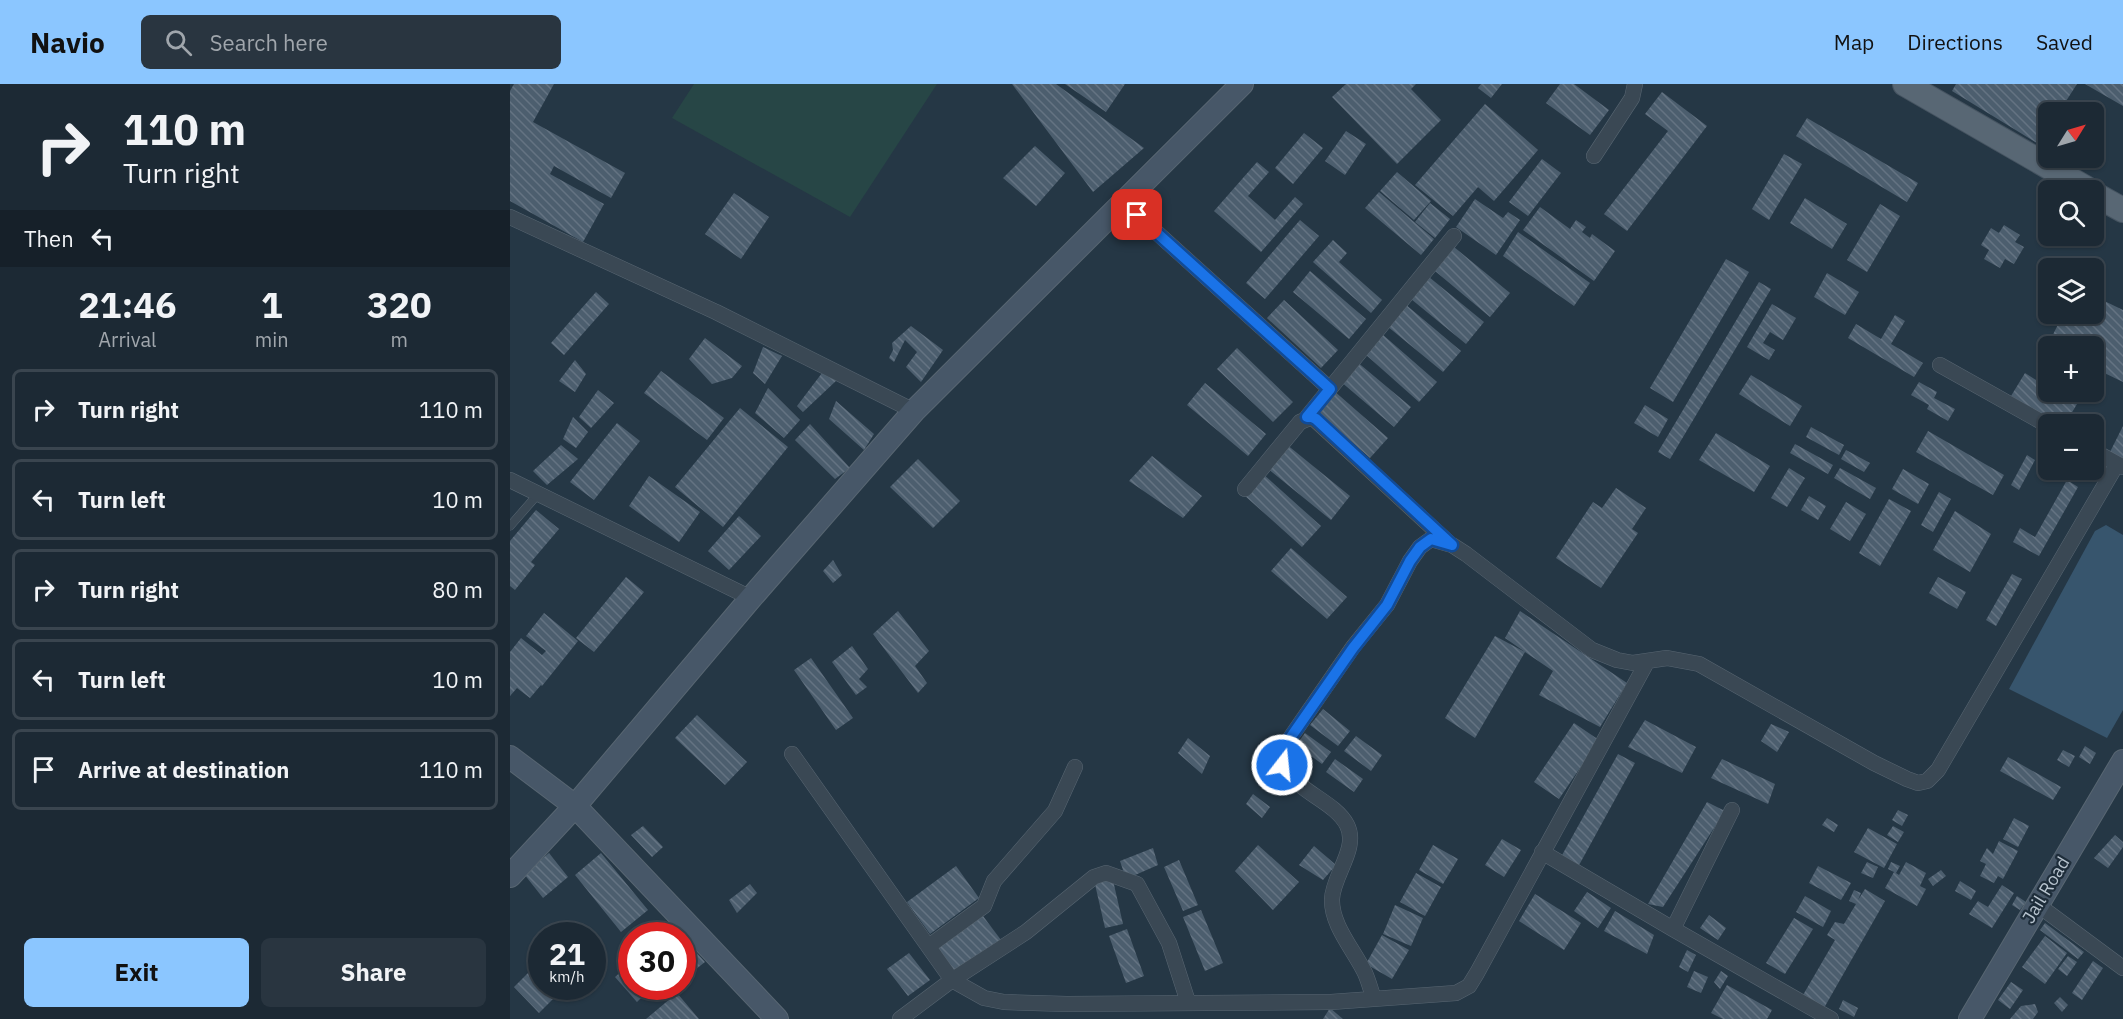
<!DOCTYPE html>
<meta charset="utf-8">
<style>
:root{--surface:#1c2934;--page:#293540;--text:#f1f3f6;--muted:#a0a6ac;--line:#3a454f;--accent:#8bc6ff}
body{margin:0;font-family:"IBM Plex Sans",sans-serif;background:var(--page);color:var(--text);height:100vh;display:flex;flex-direction:column;font-size:22px;white-space:nowrap}
*{box-sizing:border-box;margin:0}
p{font-size:20px;color:var(--muted)}
.icon{flex:none;width:33px;height:33px;fill:none;stroke:currentColor;stroke-width:2;stroke-linecap:round;stroke-linejoin:round}
.map{position:relative;flex:1;overflow:hidden}
.panel{display:flex;flex-direction:column;background:var(--surface);width:510px}
.panel>*{flex:none}
.top-card{background:#1c2934;color:var(--text);overflow:hidden}
.needle{width:39px;rotate:53deg}
.controls{position:absolute;left:1528px;top:18px;display:grid;gap:12px}
.controls a{display:grid;place-items:center;width:66px;height:66px;border-radius:9px;background:var(--surface);box-shadow:0 2px 4px #0004,0 0 0 2px var(--line);font-size:30px}
.speed{position:absolute;left:18px;top:838px;display:flex;gap:12px;font-size:30px;font-weight:700;text-align:center}
.speed>*{display:grid;place-content:center;width:78px;height:78px;border-radius:50%;background:var(--surface);box-shadow:0 2px 4px #0004,0 0 0 2px var(--line);line-height:1}
.speed small{font-size:15px;font-weight:400}
.speed .limit{border:9px solid #d22;background:#fff;color:#111}
.pin{position:absolute;display:grid;place-items:center;width:51px;height:51px;color:#fff;margin:-26px;border-radius:12px;box-shadow:0 3px 9px #0006}
.me{position:absolute;width:66px;margin:-33px;rotate:16deg;stroke-linejoin:round;filter:drop-shadow(0 0 4px #0008)}
.turn{display:flex;align-items:center;gap:21px;height:126px;padding:0 24px;font-size:27px}
.turn .icon{width:78px;height:78px;stroke-width:2.5}
.turn b{display:block;font-size:42px;line-height:51px}
.then{display:flex;align-items:center;height:57px;padding:0 24px;background:#0003;gap:12px;font-size:22px}
.eta{display:flex;justify-content:space-evenly;align-items:center;height:102px;text-align:center}
.eta b{font-size:36px;font-weight:700;line-height:42px}
.button{display:flex;gap:12px;margin-top:auto;padding:12px 24px}
.button a{flex:1;height:69px;border-radius:9px;background:var(--accent);color:#111;font-size:24px;font-weight:700;line-height:69px;text-align:center}
.button a+a{background:var(--page);color:var(--text)}
ul{padding:0;list-style:none}
li{display:flex;align-items:center;gap:18px;height:81px;margin:0 12px 9px;padding:0 12px;border:3px solid var(--line);border-radius:9px}
li div{flex:1}
li b{display:block;font-size:22px}
li em{font-style:normal}
header{display:flex;align-items:center;gap:36px;box-sizing:border-box;height:84px;padding:0 30px;background:var(--accent);color:#111}
header strong{font-size:28px}
nav{display:flex;gap:33px;margin-inline-start:auto;font-size:21px}
.search{width:420px;height:54px;background:var(--page);display:flex;align-items:center;gap:15px;box-sizing:border-box;padding:0 21px;border-radius:9px;color:var(--muted);font-size:22px}
main{display:flex;flex:1;min-height:0}
.map>svg:first-child{display:block}
.pitch{fill:#274646}
.water{fill:#37556d}
.building{fill:url(#building-back-hatch)}
.lines{fill:none;stroke-linecap:round;stroke-linejoin:round}
.lane-casing{stroke:#586672;stroke-width:9}
.street-casing{stroke:#586672;stroke-width:16}
.secondary-casing{stroke:#586672;stroke-width:24}
.primary-casing{stroke:#465461;stroke-width:26}
.lane{stroke:#3a4854;stroke-width:8}
.street{stroke:#3a4854;stroke-width:15}
.secondary{stroke:#475768;stroke-width:22}
.primary{stroke:#586774;stroke-width:24}
.route-casing{stroke:#114b97;stroke-width:15}
.route{stroke:#1a73e8;stroke-width:10}
.labels{text-anchor:middle;stroke-width:4.5;stroke-linejoin:round;paint-order:stroke}
.street-label{font-size:18px;fill:#b7c3ce;stroke:#1e2d3a}
</style>
<header>
<strong>Navio</strong>
<div class="search"><svg class="icon" aria-label="search" viewBox="0 0 24 24"><circle cx="10" cy="10" r="6"/><path d="M15 15l6 6"/></svg>Search here</div>
<nav><a>Map</a><a>Directions</a><a>Saved</a></nav>
</header>
<main>
<section class="panel">
<div class="top-card">
<div class="turn"><svg class="icon" aria-label="right" viewBox="0 0 24 24"><path d="M7 20v-9h11M14 6l5 5-5 5"/></svg><div><b>110 m</b>Turn right</div></div>
<div class="then">Then<svg class="icon" aria-label="left" viewBox="0 0 24 24"><path d="M17 20v-9H6M10 6l-5 5 5 5"/></svg></div>
</div>
<div class="eta">
<div><b>21:46</b><p>Arrival</p></div>
<div><b>1</b><p>min</p></div>
<div><b>320</b><p>m</p></div>
</div>
<ul>
<li><svg class="icon" aria-label="right" viewBox="0 0 24 24"><path d="M7 20v-9h11M14 6l5 5-5 5"/></svg><div><b>Turn right</b></div><em>110 m</em></li>
<li><svg class="icon" aria-label="left" viewBox="0 0 24 24"><path d="M17 20v-9H6M10 6l-5 5 5 5"/></svg><div><b>Turn left</b></div><em>10 m</em></li>
<li><svg class="icon" aria-label="right" viewBox="0 0 24 24"><path d="M7 20v-9h11M14 6l5 5-5 5"/></svg><div><b>Turn right</b></div><em>80 m</em></li>
<li><svg class="icon" aria-label="left" viewBox="0 0 24 24"><path d="M17 20v-9H6M10 6l-5 5 5 5"/></svg><div><b>Turn left</b></div><em>10 m</em></li>
<li><svg class="icon" aria-label="arrive" viewBox="0 0 24 24"><path d="M6 21V4h12l-3 4 3 4H6"/></svg><div><b>Arrive at destination</b></div><em>110 m</em></li>
</ul>
<div class="button"><a>Exit</a><a>Share</a></div>
</section>
<div class="map">
<svg width="1613" height="935" viewBox="0 0 1613 935">
<defs>
<pattern id="building-back-hatch" width="6" height="6" patternUnits="userSpaceOnUse" patternTransform="scale(1.5)"><rect width="6" height="6" fill="#4c5e6e"/><path d="M-1 5l2 2M0 0l6 6M5-1l2 2" fill="none" stroke="#647382"/></pattern>
</defs>
<rect width="100%" height="100%" fill="#253745"/>
<!-- pitch -->
<path class="pitch" d="M184 0H427L340 133 162 34Z"/>
<!-- water -->
<path class="water" d="M1596 441 1613 451V626L1597 654 1499 605 1585 447Z"/>
<!-- building -->
<path class="building" d="M4 0H44L23 38 115 89 101 114 44 82 40 90 94 120 73 158 0 117V7Z
M502 0H546L634 64 583 108Z
M555 0H615L596 28Z
M836 0H906L901 5 931 36 887 80 822 13Z
M971 0H992L981 14 968 4Z
M1050 0H1064L1099 26 1080 51 1036 19Z
M1446 0H1567L1549 28H1539V46L1530 61 1442 7Z
M1575 0H1613V22Z
M1152 8 1197 42 1117 147 1094 130 1158 47 1135 30Z
M975 20 1028 66 984 117 968 103 943 132 905 101Z
M1297 34 1408 99 1397 118 1286 52Z
M836 47 856 60 835 91 815 77Z
M794 49 813 64 783 100 765 84Z
M525 62 555 89 526 122 493 94Z
M1274 70 1292 80 1259 136 1242 125Z
M1032 75 1051 89 1018 132 999 118Z
M747 78 759 88 738 112 765 136 785 113 793 120 751 168 704 127Z
M887 88 921 117 904 136 870 107Z
M869 108 924 155 911 171 855 124Z
M224 109 259 133 231 175 195 150Z
M1295 114 1337 140 1322 165 1280 139Z
M965 115 993 134 998 128 1010 136 986 171 946 143Z
M920 119 940 135 925 154 905 138Z
M1370 120 1390 132 1357 188 1337 176Z
M1030 123 1060 145 1066 136 1076 143 1072 148 1080 154 1082 150 1105 167 1084 197 1013 146Z
M790 136 809 152 755 215 736 199Z
M1494 141 1510 151 1505 158 1514 163 1504 180 1495 175 1490 184 1474 175 1479 166 1471 161 1481 144 1489 149Z
M1008 148 1080 199 1064 222 993 172Z
M823 156 837 169 829 178 872 216 861 229 803 178Z
M944 163 1000 209 980 233 925 187Z
M1216 175 1239 188 1163 318 1140 304Z
M800 187 856 235 839 255 783 208Z
M1317 189 1349 208 1335 231 1304 213Z
M919 193 974 238 956 260 901 215Z
M1249 198 1261 205 1160 375 1148 368Z
M86 208 99 220 54 271 41 259Z
M1584 212 1613 226V298L1584 284V262L1538 261 1553 230H1584Z
M774 216 828 266 811 284 757 234Z
M895 220 951 267 933 288 877 242Z
M1262 220 1286 234 1273 256 1260 248 1253 259 1265 266 1259 276 1237 263Z
M1385 231 1395 237 1381 260 1413 279 1404 293 1338 254 1346 240 1371 255Z
M401 242 433 266 411 298 396 283 407 268 395 256 384 278 379 274 383 266 382 259Z
M872 250 927 298 909 318 855 270Z
M195 254 232 282 222 294 202 300 179 275Z
M253 263 272 272 255 300 243 289Z
M727 264 783 318 763 338 707 285Z
M65 276 76 290 65 308 49 297Z
M846 277 901 323 884 343 830 297Z
M151 287 214 334 197 356 134 309Z
M312 289 327 296 293 328 287 322Z
M1515 289 1539 304V308H1545L1567 320 1555 340H1549L1501 312Z
M1241 291 1292 322 1280 342 1229 310Z
M1409 298 1427 308 1424 314 1445 325 1438 337 1417 325 1419 321 1401 311Z
M695 299 756 350 738 372 677 321Z
M258 304 290 336 274 354 245 329Z
M88 306 104 319 81 344 69 333Z
M823 306 878 354 860 374 805 326Z
M326 317 364 350 354 366 319 335Z
M1135 321 1158 335 1148 353 1124 339Z
M230 324 278 363 213 443 165 403Z
M63 333 78 348 66 364 53 355Z
M107 339 130 357 84 416 60 398Z
M300 340 340 384 325 395 285 356Z
M1613 342V375L1600 368Z
M1301 343 1334 361 1329 371 1296 353Z
M1418 347 1494 391 1483 411 1406 368Z
M1206 349 1260 382 1244 408 1189 376Z
M776 360 840 412 821 436 757 384Z
M1285 360 1323 381 1318 390 1280 369Z
M51 361 68 375 37 401 23 387Z
M1336 366 1360 379 1354 388 1331 375Z
M1517 371 1525 376 1509 406 1501 401Z
M642 372 692 412 673 434 619 397Z
M408 375 450 417 423 444 380 403Z
M1279 384 1295 394 1277 423 1261 414Z
M1330 384 1366 404 1360 415 1324 394Z
M1393 385 1419 400 1408 420 1382 405Z
M753 390 811 442 792 463 734 411Z
M139 392 190 428 169 458 119 422Z
M1557 396 1568 403 1529 472 1503 458 1510 444 1525 453Z
M1106 404 1136 424 1122 445 1128 449 1091 504 1046 474 1083 418 1092 424Z
M1429 408 1441 415 1423 448 1411 441Z
M1299 412 1316 422 1308 436 1291 426Z
M1379 415 1401 427 1370 482 1349 469Z
M1336 418 1356 430 1340 457 1320 445Z
M26 426 49 445 21 478 25 481 5 506 0 502V457Z
M1445 427 1481 450 1460 488 1423 466Z
M229 432 251 452 219 486 198 467Z
M781 464 837 513 817 535 761 487Z
M323 476 332 491 323 499 313 487Z
M1502 490 1512 495 1486 542 1476 536Z
M116 493 134 508 84 568 66 554Z
M1428 493 1456 508 1447 525 1419 509Z
M388 527 419 567 405 582 417 599 408 609 363 550Z
M1010 527 1117 599 1090 643 1029 611 1043 587 1015 568 965 654 935 634 985 552 1015 568 995 554Z
M34 529 68 557 32 602 31 601 20 614 7 604 0 612V568L11 554 32 571 36 567 16 552Z
M342 562 358 585 349 595 357 603 346 611 322 578Z
M301 574 343 634 326 646 284 586Z
M813 625 840 647 828 662 800 641Z
M187 631 237 678 215 701 165 654Z
M1135 636 1186 663 1172 689 1118 663Z
M1064 639 1089 656 1049 715 1024 698Z
M1261 640 1279 648 1267 668 1251 657Z
M795 649 821 668 812 680 786 661Z
M846 652 872 671 861 687 834 667Z
M678 654 700 672 692 690 668 669Z
M1575 662 1586 669 1580 680 1569 673Z
M1553 666 1565 672 1559 683 1547 676Z
M1108 670 1125 679 1068 783 1051 773Z
M1498 673 1551 703 1543 716 1490 687Z
M825 675 853 695 844 708 816 688Z
M1212 675 1265 700 1258 720 1201 694Z
M743 710 760 723 752 734 736 720Z
M1197 718 1215 727 1153 823 1138 820Z
M1388 726 1398 731 1392 742 1382 736Z
M1317 734 1328 741 1324 748 1312 741Z
M1504 734 1519 742 1508 763 1493 755Z
M133 742 153 763 142 773 121 751Z
M1383 742 1394 748 1388 758 1377 751Z
M1358 744 1387 760 1374 784 1344 768Z
M1605 751 1613 758V763L1598 784 1584 774Z
M992 755 1011 766 994 793 975 781Z
M1489 757 1508 767 1493 795 1488 792 1484 799 1470 792 1476 780 1470 777 1477 764 1483 770Z
M748 761 789 798 763 826 725 787Z
M923 761 948 775 933 800 909 786Z
M804 762 826 781 813 796 789 781Z
M643 764 648 781 616 795 610 777Z
M39 769 58 793 33 814 14 790Z
M91 769 138 826 111 848 65 791Z
M669 776 688 821 673 827 654 783Z
M1357 778 1368 783 1363 794 1351 789Z
M1381 778 1390 782 1386 789 1389 791 1396 778 1416 789 1410 802 1416 805 1407 822 1375 804 1384 788 1378 785Z
M446 782 469 814 420 850 397 818Z
M1308 782 1341 799 1331 816 1299 799Z
M1431 786 1436 792 1423 802 1418 795Z
M906 789 931 803 915 832 890 818Z
M602 792 613 840 595 844 584 796Z
M1450 797 1466 807 1461 816 1445 807Z
M240 800 247 809 227 829 219 816Z
M1492 801 1504 809 1482 844 1459 830 1468 817 1478 823Z
M1355 805 1375 817 1314 924 1293 911 1325 856 1317 851 1325 838 1334 840 1346 820 1339 817 1344 806 1351 809 1348 816Z
M1077 808 1101 824 1088 844 1064 827Z
M1025 810 1071 839 1054 866 1009 837Z
M1295 812 1321 827 1313 843 1286 828Z
M1507 812 1516 818 1510 826 1502 821Z
M885 821 913 834 901 862 873 850Z
M691 826 713 879 695 887 673 833Z
M1105 827 1144 851 1137 870 1094 847Z
M470 828 491 856 446 889 426 861Z
M1199 831 1216 844 1208 856 1190 844Z
M1284 834 1303 845 1275 890 1256 879Z
M1535 839 1574 868 1568 875 1530 846Z
M617 845 634 892 616 899 599 852Z
M872 851 899 866 882 895 856 880Z
M1535 852 1557 869 1535 900 1512 883Z
M179 860 195 878 172 896V865Z
M1177 866 1186 871 1178 888 1169 883Z
M399 869 420 896 398 912 377 885Z
M1558 872 1567 878 1557 892 1548 885Z
M1583 877 1593 884 1572 916 1562 909Z
M122 878V903H142L127 918 105 893Z
M22 885 32 896V903H39L47 911 29 929 4 903Z
M1184 887 1198 893 1191 909 1177 903Z
M1211 887 1218 892 1210 905 1204 898Z
M1501 898 1513 906 1500 925 1488 916Z
M1217 901 1262 926 1257 935H1213L1201 929Z
M167 909 189 935H136Z
M1550 913 1558 921 1552 928 1544 919Z
M1333 916 1348 924 1344 933 1329 925Z
M1525 920 1528 928 1523 935H1500L1511 922Z
M820 924 833 935H813Z"/>
<g class="lines">
<defs>
<path id="lane" d="M0 442 29 409"/>
<path id="street" d="M1084 72 1122 14 1125 0
M614 119 820 305
M0 133 206 228 404 327
M1430 281 1539 342
M797 333 944 152
M1584 367 1613 383
M0 396 241 514
M735 405 790 338 802 333 939 459
M282 670 442 896 390 935
M1032 768 1163 845 1321 935
M1528 821 1613 884
M1163 845 1222 726
M419 862 474 822 484 797 545 727 565 683
M864 915C861 907 859 898 855 889 844 866 821 841 822 815 823 791 849 764 837 741 822 711 759 701 776 660L843 563 877 521 900 477 910 463 921 455 942 461 956 470 1082 566 1107 576 1123 579 1157 574 1189 580 1364 679 1397 695 1408 699 1417 697 1428 686 1607 380
M678 918 659 859 627 800 596 789 584 793 516 848 442 896 474 914 494 918 557 920 821 918 946 909 959 902 967 889 1137 578"/>
<path id="secondary" d="M0 673 65 722 267 935
M0 792 65 722 241 514 404 327 732 0
M1460 935 1613 677"/>
<path id="primary" d="M1395 0 1579 106
M1584 110 1613 126"/>
</defs>
<!-- lane casing -->
<use href="#lane" class="lane-casing"/>
<!-- street casing -->
<use href="#street" class="street-casing"/>
<!-- secondary casing -->
<use href="#secondary" class="secondary-casing"/>
<!-- primary casing -->
<use href="#primary" class="primary-casing"/>
<!-- lane -->
<use href="#lane" class="lane"/>
<!-- street -->
<use href="#street" class="street"/>
<!-- secondary -->
<use href="#secondary" class="secondary"/>
<!-- primary -->
<use href="#primary" class="primary"/>
</g>
<g class="lines">
<defs>
<path id="route" d="M627 131 820 305 797 333H802L806 335 942 461 921 455 910 463 900 477 877 521 843 564 776 660 772 669V681"/>
</defs>
<!-- route casing -->
<use href="#route" class="route-casing"/>
<!-- route -->
<use href="#route" class="route"/>
</g>
<g class="labels">
<!-- street labels -->
<g class="street-label">
<text transform="translate(1536 806) rotate(-59)" y="6">Jail Road</text>
</g>
</g>
</svg>
<div class="controls">
<a><svg class="needle" viewBox="-14 -14 28 28"><path d="M0-13l5 13h-10z" fill="#e53935"/><path d="M0 13l5-13h-10z" fill="#a0a6ac"/></svg></a>
<a><svg class="icon" aria-label="search" viewBox="0 0 24 24"><circle cx="10" cy="10" r="6"/><path d="M15 15l6 6"/></svg></a>
<a><svg class="icon" aria-label="layers" viewBox="0 0 24 24"><path d="M12 4l9 5-9 5-9-5zM3 14l9 5 9-5"/></svg></a>
<a>+</a>
<a>−</a>
</div>
<div class="speed"><div>21<small>km/h</small></div><div class="limit">30</div></div>
<div class="pin" style="left:627px;top:131px;background:#d93025"><svg class="icon" aria-label="arrive" viewBox="0 0 24 24"><path d="M6 21V4h12l-3 4 3 4H6"/></svg></div>
<svg class="me" style="left:772px;top:681px" viewBox="-20 -20 40 40"><circle r="17" fill="#1a73e8" stroke="#fff" stroke-width="3"/><path d="M0-11L8 9 0 5-8 9z" fill="#fff"/></svg>
</div>
</main>
